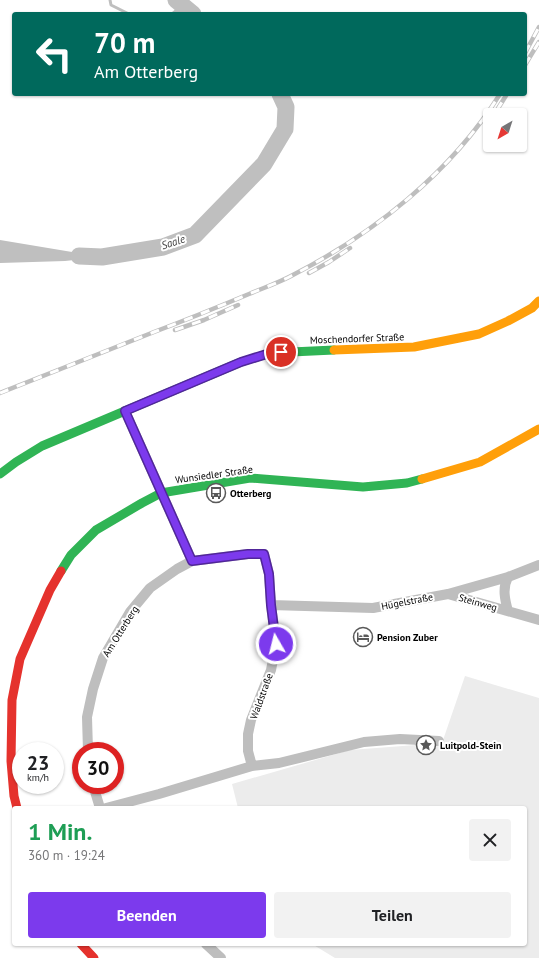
<!DOCTYPE html>
<html lang="de">
<meta charset="utf-8">
<style>
:root{--surface:#fff;--page:#f2f2f2;--text:#202124;--muted:#757577;--accent:#7c3aed}
body{margin:0;font-family:"PT Sans",sans-serif;background:var(--page);color:var(--text);height:100vh;display:flex;flex-direction:column;font-size:15px;white-space:nowrap}
*{box-sizing:border-box;margin:0}
p{font-size:13px;color:var(--muted)}
.icon{flex:none;width:22px;height:22px;fill:none;stroke:currentColor;stroke-width:2;stroke-linecap:round;stroke-linejoin:round}
.map{position:relative;flex:1;overflow:hidden}
.details{position:absolute;left:12px;top:806px;width:515px;height:140px;display:flex;flex-direction:column;background:var(--surface);border-radius:4px;box-shadow:0 1px 3px #0004}
.details>*{flex:none}
.banner{position:absolute;left:12px;top:12px;width:515px;height:84px;border-radius:4px;box-shadow:0 1px 3px #0004;background:#00695c;color:#fff;overflow:hidden}
.needle{width:26px;rotate:219deg}
.fabs{position:absolute;left:483px;top:108px;display:grid;gap:8px}
.fabs a{display:grid;place-items:center;width:44px;height:44px;border-radius:4px;background:var(--surface);box-shadow:0 1px 3px #0004;font-size:20px}
.speed{position:absolute;left:12px;top:742px;display:flex;gap:8px;font-size:20px;font-weight:700;text-align:center}
.speed>*{display:grid;place-content:center;width:52px;height:52px;border-radius:50%;background:var(--surface);box-shadow:0 1px 3px #0004;line-height:1}
.speed small{font-size:10px;font-weight:400}
.speed .limit{border:6px solid #d22;background:#fff;color:#111}
.pin{position:absolute;display:grid;place-items:center;width:34px;height:34px;color:#fff;margin:-17px;border:2px solid #fff;border-radius:50%;box-shadow:0 1px 4px #0007}
.me{position:absolute;width:44px;margin:-22px;rotate:352deg;stroke-linejoin:round;filter:drop-shadow(0 0 3px #0008)}
.turn{display:flex;align-items:center;gap:14px;height:84px;padding:0 16px;font-size:18px}
.turn .icon{width:52px;height:52px;stroke-width:2.5}
.turn b{display:block;font-size:28px;line-height:34px}
.round{display:grid;place-items:center;flex:none;width:42px;height:42px;border-radius:4px;background:var(--page)}
.headline{display:flex;align-items:center;justify-content:space-between;height:68px;padding:0 16px}
h1{font-size:24px;font-weight:700;line-height:30px;color:#1e9e55}
.cta{display:flex;gap:8px;margin-top:auto;padding:8px 16px}
.cta a{flex:1;height:46px;border-radius:4px;background:var(--accent);color:#fff;font-size:16px;font-weight:700;line-height:46px;text-align:center}
.cta a+a{background:var(--page);color:var(--text)}
.map>svg:first-child{display:block}
.green{fill:#ececec}
.water{fill:#bfbfbf}
.lines{fill:none;stroke-linecap:round;stroke-linejoin:round}
.stream{stroke:#bfbfbf;stroke-width:3}
.river{stroke:#bfbfbf;stroke-width:17}
.street{stroke:#bebebe;stroke-width:10}
.fast{stroke:#30b455;stroke-width:9}
.slow{stroke:#ff9f0a;stroke-width:9}
.jam{stroke:#e5322d;stroke-width:9}
.rail-casing{stroke:#bebebe;stroke-width:4.5}
.rail{stroke:#fff;stroke-width:3;stroke-dasharray:9;stroke-linecap:butt}
.route-casing{stroke:#51269a;stroke-width:10}
.route{stroke:#7c3aed;stroke-width:7}
.labels{text-anchor:middle;stroke-width:4;stroke-linejoin:round;paint-order:stroke}
.street-label{font-size:10px;fill:#000;stroke:#fff}
.poi-label{font-size:10px;font-weight:bold;fill:#000;stroke:#fff;text-anchor:start}
.water-label{font-size:11px;font-style:italic;fill:#444;stroke:#fff}
</style>
<div class="map">
<svg width="539" height="958" viewBox="0 0 539 958">
<rect width="100%" height="100%" fill="#fff"/>
<!-- green -->
<path class="green" d="M465 676 539 698V958H335L312 944H525V808H238L232 784 350 750 442 743Z"/>
<!-- water -->
<path class="water" d="M0 240 102 257 65 261 0 263Z"/>
<g class="lines">
<!-- stream -->
<path class="stream" d="M110 0 111 5 129 14
M172 14 182 6"/>
<!-- river -->
<path class="river" d="M176 0 193 14
M79 256 102 257 163 247 195 235 264 164 285 129 286 107 280 94"/>
<!-- street -->
<path class="street" d="M125 411 192 561
M448 594 539 620
M271 605 373 608 448 594 508 577 539 565
M508 611C505 600 502 588 508 577
M88 751 87 717 93 689 103 658 130 612 150 588 177 569 192 561 248 554H264L269 574 271 605 276 644 271 670 251 720 248 734V751L252 766
M93 785 100 808
M106 808 159 794 252 766 279 763 364 742 400 739 439 741
M206 944 221 958"/>
<!-- fast -->
<path class="fast" d="M0 474 16 462 42 446 241 362 270 353 334 350
M61 571 71 555 96 530 142 503 161 493 250 478 363 487 407 483 422 479"/>
<!-- slow -->
<path class="slow" d="M334 350 414 347 479 334 508 321 532 308 539 301
M422 479 480 462 539 429"/>
<!-- jam -->
<path class="jam" d="M17 808 14 796 11 761 12 700 20 659 50 590 61 571
M81 944 94 958"/>
<defs>
<path id="rail" d="M525 53 539 27
M525 65 539 42
M497 110 507 94
M309 273 329 262 350 248
M175 330 204 320 238 305
M0 393C51 373 103 352 154 332 186 320 218 307 249 294 263 288 278 283 291 276 373 234 451 173 500 94"/>
</defs>
<!-- rail casing -->
<use href="#rail" class="rail-casing"/>
<!-- rail -->
<use href="#rail" class="rail"/>
</g>
<g class="lines">
<defs>
<path id="route" d="M276 644 271 605 269 574 264 554H248L192 561 125 411 241 362 270 353 281 352"/>
</defs>
<!-- route casing -->
<use href="#route" class="route-casing"/>
<!-- route -->
<use href="#route" class="route"/>
</g>
<!-- icons -->
<defs>
<symbol id="bus-ring" viewBox="-11 -11 22 22"><circle r="9.5" fill="#fff" stroke="#595959" stroke-width="1.5"/><path d="M-5-6H5V4H4V6H2V4H-2V6H-4V4H-5ZM-3.5-4V0h7V-4ZM-3.5 1.2v1.5H-2V1.2ZM2 1.2v1.5H3.5V1.2Z" fill="#595959"/></symbol>
<symbol id="hotel-ring" viewBox="-11 -11 22 22"><circle r="9.5" fill="#fff" stroke="#595959" stroke-width="1.5"/><path d="M-6-4.5h1.5V1H6V5H4.5V3h-9V5H-6ZM-4 0a1.8 1.8 0 1 1 3.6 0ZM.5 0V-2.5h3Q6-2.5 6 0Z" fill="#595959"/></symbol>
<symbol id="sight-ring" viewBox="-11 -11 22 22"><circle r="9.5" fill="#fff" stroke="#595959" stroke-width="1.5"/><path d="M0-6L1.8-2.2L6-1.7L2.9 1.2L3.7 5.4L0 3.3L-3.7 5.4L-2.9 1.2L-6-1.7L-1.8-2.2Z" fill="#595959"/></symbol>
</defs>
<g fill-rule="evenodd">
<use href="#bus-ring" x="205" y="482" width="22" height="22"/>
<use href="#hotel-ring" x="352" y="626" width="22" height="22"/>
<use href="#sight-ring" x="415" y="734" width="22" height="22"/>
</g>
<g class="labels">
<!-- street labels -->
<g class="street-label">
<text transform="translate(357 338) rotate(-2)" y="4">Moschendorfer Straße</text>
<text transform="translate(214 474) rotate(-8)" y="4">Wunsiedler Straße</text>
<text transform="translate(407 601) rotate(-11)" y="4">Hügelstraße</text>
<text transform="translate(478 602) rotate(16)" y="4">Steinweg</text>
<text transform="translate(120 631) rotate(-58)" y="4">Am Otterberg</text>
<text transform="translate(261 696) rotate(-70)" y="4">Waldstraße</text>
</g>
<!-- poi labels -->
<g class="poi-label">
<text x="230" y="497">Otterberg</text>
<text x="377" y="641">Pension Zuber</text>
<text x="440" y="749">Luitpold-Stein</text>
</g>
<!-- water labels -->
<g class="water-label">
<text transform="translate(173 242) rotate(-18)" y="4">Saale</text>
</g>
</g>
</svg>
<div class="fabs">
<a><svg class="needle" viewBox="-14 -14 28 28"><path d="M0-13l5 13h-10z" fill="#e53935"/><path d="M0 13l5-13h-10z" fill="#757577"/></svg></a>
</div>
<div class="speed"><div>23<small>km/h</small></div><div class="limit">30</div></div>
<div class="pin" style="left:281px;top:352px;background:#d93025"><svg class="icon" aria-label="arrive" viewBox="0 0 24 24"><path d="M6 21V4h12l-3 4 3 4H6"/></svg></div>
<svg class="me" style="left:276px;top:644px" viewBox="-20 -20 40 40"><circle r="17" fill="#7c3aed" stroke="#fff" stroke-width="3"/><path d="M0-11L8 9 0 5-8 9z" fill="#fff"/></svg>
<div class="banner">
<div class="turn"><svg class="icon" aria-label="left" viewBox="0 0 24 24"><path d="M17 20v-9H6M10 6l-5 5 5 5"/></svg><div><b>70 m</b>Am Otterberg</div></div>
</div>
<section class="details">
<div class="headline"><div><h1>1 Min.</h1><p>360 m · 19:24</p></div><a class="round"><svg class="icon" aria-label="close" viewBox="0 0 24 24"><path d="M6 6l12 12M18 6L6 18"/></svg></a></div>
<div class="cta"><a>Beenden</a><a>Teilen</a></div>
</section>
</div>
